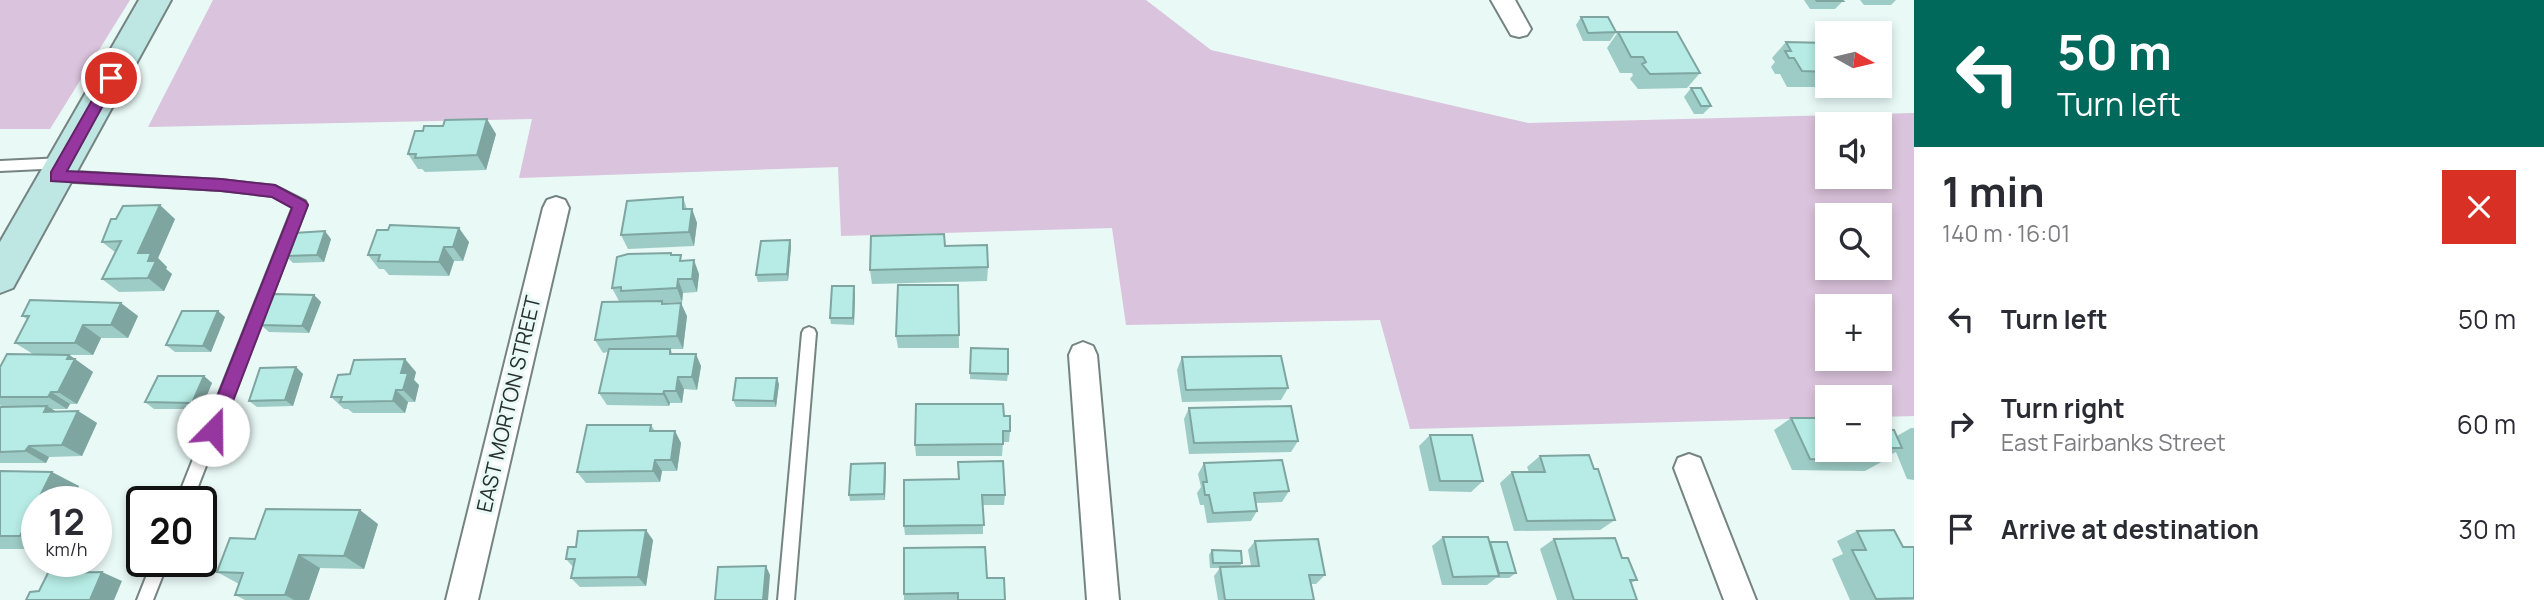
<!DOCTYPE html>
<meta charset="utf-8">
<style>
:root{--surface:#fff;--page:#f7f7f7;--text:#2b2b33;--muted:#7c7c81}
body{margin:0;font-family:Manrope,sans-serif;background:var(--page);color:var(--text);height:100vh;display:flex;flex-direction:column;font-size:26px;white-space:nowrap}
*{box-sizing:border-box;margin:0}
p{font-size:23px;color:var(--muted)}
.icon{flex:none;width:38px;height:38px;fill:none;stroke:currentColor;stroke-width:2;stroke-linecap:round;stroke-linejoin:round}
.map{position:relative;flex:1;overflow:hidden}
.panel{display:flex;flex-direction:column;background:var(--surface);width:630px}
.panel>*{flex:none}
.banner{background:#00695c;color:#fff;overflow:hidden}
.needle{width:46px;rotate:98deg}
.buttons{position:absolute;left:1815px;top:21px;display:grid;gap:14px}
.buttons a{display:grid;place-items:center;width:77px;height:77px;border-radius:0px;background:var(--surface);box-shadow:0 4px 10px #0003;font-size:35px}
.speed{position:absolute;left:21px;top:486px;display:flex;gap:14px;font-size:35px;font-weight:700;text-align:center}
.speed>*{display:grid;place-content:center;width:91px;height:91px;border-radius:50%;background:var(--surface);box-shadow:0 4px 10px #0003;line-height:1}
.speed small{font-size:18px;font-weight:400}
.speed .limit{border:4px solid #111;border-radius:10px;background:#fff;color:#111}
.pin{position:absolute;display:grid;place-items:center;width:60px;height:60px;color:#fff;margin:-30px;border:4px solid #fff;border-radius:50%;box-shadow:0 2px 7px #0007}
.me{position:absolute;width:77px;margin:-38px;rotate:22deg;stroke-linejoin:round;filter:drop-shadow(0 0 5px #0008)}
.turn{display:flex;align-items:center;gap:24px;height:147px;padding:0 28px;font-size:32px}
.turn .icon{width:91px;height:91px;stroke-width:2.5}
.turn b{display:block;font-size:49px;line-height:60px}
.round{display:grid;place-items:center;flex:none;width:74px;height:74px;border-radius:0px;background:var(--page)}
.overview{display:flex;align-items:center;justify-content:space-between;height:119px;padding:0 28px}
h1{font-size:42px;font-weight:700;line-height:52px}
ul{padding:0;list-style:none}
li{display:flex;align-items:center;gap:21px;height:105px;padding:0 28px}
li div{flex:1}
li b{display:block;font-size:26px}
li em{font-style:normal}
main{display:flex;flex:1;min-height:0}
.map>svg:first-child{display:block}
.green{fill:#dac3dc;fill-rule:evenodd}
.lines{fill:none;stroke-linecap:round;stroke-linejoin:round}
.lane-casing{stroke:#758482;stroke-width:4}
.street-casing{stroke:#758482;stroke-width:4}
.secondary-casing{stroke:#758482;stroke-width:4}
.lane{fill:#fff;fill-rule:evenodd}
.street{fill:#fff;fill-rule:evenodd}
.secondary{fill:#bee6e3;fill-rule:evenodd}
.wall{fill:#9dcbc5}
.shaded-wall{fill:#7fa5a0}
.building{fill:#b6ece5;stroke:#7fa5a0;stroke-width:2}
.route{fill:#95379f;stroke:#612467;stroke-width:2}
.labels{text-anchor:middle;stroke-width:6;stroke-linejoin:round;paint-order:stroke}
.street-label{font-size:21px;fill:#282f2e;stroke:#e8f9f6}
</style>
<main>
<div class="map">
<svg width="1914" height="600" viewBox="0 0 1914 600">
<rect width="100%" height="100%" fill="#e8f9f6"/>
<!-- green -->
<path class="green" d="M0 0H130L50 129H0Z
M213 0H1146L1211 50 1528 123 1914 113V416L1880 417V397H1827V418L1410 429 1380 320 1126 325 1112 228 841 236 838 167 519 178 532 119 148 127ZM1827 124H1880V177H1827ZM1827 215H1880V268H1827ZM1827 306H1880V359H1827Z"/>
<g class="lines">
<defs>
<path id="lane" d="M63 158 69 163 63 168 0 171V161Z
M56 171 221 180 275 186 305 201 307 205 192 502H176L293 207 273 196 221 190 56 181 50 176Z
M809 327 814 329 816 333 794 600H778L802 333 804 329Z
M152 562H168L153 600H137Z"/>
<path id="street" d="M1491 0H1515L1531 29 1527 35 1519 37 1511 35Z
M556 197 565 200 569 208 478 600H446L543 208 547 200Z
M1083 342 1093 346 1097 355 1119 600H1087L1069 355 1073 346Z
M1689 454 1700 458 1756 600H1724L1674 468 1678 458Z"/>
<path id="secondary" d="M139 0H171L13 288 0 293V242Z"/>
</defs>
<!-- lane casing -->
<use href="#lane" class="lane-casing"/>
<!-- street casing -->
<use href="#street" class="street-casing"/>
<!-- secondary casing -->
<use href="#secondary" class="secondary-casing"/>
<!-- lane -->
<use href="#lane" class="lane"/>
<!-- street -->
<use href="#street" class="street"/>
<!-- secondary -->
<use href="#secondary" class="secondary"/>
</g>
<!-- wall -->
<path class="wall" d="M1804 0H1842L1843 1 1835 9H1810Z
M1860 0H1896L1891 5H1864Z
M1581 17 1616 32 1610 41H1583L1576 25Z
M1618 32 1700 73 1687 88 1638 89 1630 79 1633 75 1632 73H1620L1607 48Z
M1786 42 1827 43V86H1841L1840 87H1787L1780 74H1775L1771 67 1775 62 1772 58Z
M1691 88 1711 106 1703 114H1694L1684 97Z
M496 134 486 170 425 172 422 169H418L408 154Z
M683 197 687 209H692L697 223 694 246 628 249 621 235Z
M175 219 158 258 167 267 166 269 172 274 164 291 119 292 102 279 115 252 102 242Z
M331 239 324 262 293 263 286 256Z
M790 240 791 247 788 281 758 282 756 275Z
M469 242 463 261H454L449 276 389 275 384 269H379L368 255Z
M945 246 988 267 987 281 872 284 870 270Z
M671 253 672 255 699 274 697 292 683 293 682 302 663 303 687 316 683 349H671L672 354 701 366 697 390 684 389 682 403H670L669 406 607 405 599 393 608 352 603 353 595 340 626 301H619L612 288Z
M958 285 959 348H898L896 336Z
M854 286 855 293 854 325 831 324 830 318Z
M314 295 321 302 309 333 269 332 261 325Z
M22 316H138L128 338H101L93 355H70L93 372 77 404H70L67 409H52L56 412 78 411 97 423 82 456 49 457 46 463H0V407H3L0 405V367L33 354 15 343 27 319Z
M225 317 211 352H175L166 345Z
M971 348 1008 374 1007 381 970 379Z
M1182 357 1288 388 1281 400 1182 402 1177 370Z
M296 367 303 374 293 406 257 407 249 401Z
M416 372 414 380 419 385 415 402H408L405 413H353L348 409H344L331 397Z
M204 376 212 383 201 409H154L145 402Z
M779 384 776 407H736L733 400Z
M1189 408 1298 441 1291 452 1189 454 1184 419Z
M1004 416 1010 431 1009 442H1003L1002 456H916L915 445Z
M1791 418 1880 450V430L1897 436 1911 428H1914V480L1907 479 1896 452 1892 454H1882L1885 460 1865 471 1792 470 1774 430Z
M651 425 655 431H675L681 443 677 471H662L660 482 586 483 577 472Z
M1430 435 1483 481 1471 492 1429 491 1419 446Z
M1540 456 1594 469 1615 520 1600 530 1514 531 1500 483 1512 472H1529L1527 467Z
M885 463V500L850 501 849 495Z
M1204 463 1289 491 1282 502 1256 503 1257 511 1251 521 1207 523 1204 505H1200L1197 493 1201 487 1198 474Z
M0 471 79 486 71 502H37V549H0Z
M904 480 1005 495 1004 505H983V534L905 535 904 526Z
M378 524 364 569 320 568 309 600H245L235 595 239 584 217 572 255 539Z
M1857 531 1903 547H1914V600H1850L1832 559 1843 554 1837 541Z
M1443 537 1490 542 1516 573 1509 578H1496L1487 585H1442L1432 546Z
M1554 539 1622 558 1637 580 1631 583 1637 600H1557L1540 549Z
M653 540 646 586 580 587 571 578 573 567 566 559 576 547Z
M1255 541 1325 575 1316 584H1311L1314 600H1218L1214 576 1220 568H1210L1209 555 1212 550 1242 563 1240 566H1251L1248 550Z
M987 578 1005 600H904V594Z"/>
<!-- shaded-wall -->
<path class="shaded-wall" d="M487 119 496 134 486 170 477 155Z
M160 205 175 219 158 258 167 267 166 269 172 274 164 291 148 278 138 253Z
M692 209 697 223 694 246 689 232Z
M459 228 469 242 463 261 453 247Z
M325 231 331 239 324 262 317 255Z
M790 240 791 247 788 281 787 274Z
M444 247 454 261 449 276 439 262Z
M694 260 699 274 697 292 692 279Z
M678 279 683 293 682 302 677 288Z
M854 286 855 293 854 325 853 318Z
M314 295 321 302 309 333 302 326Z
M121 303 138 316 128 338 111 325Z
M681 303 687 316 683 349 677 336Z
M218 311 225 317 211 352 203 346Z
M83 325 101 338 93 355 75 343Z
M696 354 701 366 697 390 692 377Z
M69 355 93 372 77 404 58 392Z
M405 359 416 372 414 380 419 385 415 402 403 390 401 373Z
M296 367 303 374 293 406 285 400Z
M204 376 212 383 201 409 192 403Z
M678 377 684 389 682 403 676 391Z
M777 378 779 384 776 407 774 401Z
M396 390 408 402 405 413 393 401Z
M664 391 670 403 669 406 663 394Z
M51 392 70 404 67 409 48 397Z
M47 406 67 418 44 412Z
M78 411 97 423 82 456 62 445Z
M675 431 681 443 677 471 671 460Z
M29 446 49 457 46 463 25 451Z
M655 460 662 471 660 482 653 471Z
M885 463 886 469 885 500 884 494Z
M52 472 79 486 71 502H37V544L20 536Z
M360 510 378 524 364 569 344 556Z
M646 530 653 540 646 586 638 577Z
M299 555 320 568 309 600H294L285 595Z
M766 566 770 575 768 600H763Z
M102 572 122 581 114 600H90Z"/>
<!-- building -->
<path class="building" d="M1816 0H1842L1843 1H1817Z
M1581 17H1608L1616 32 1588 33Z
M1618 32H1677L1700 73 1650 74 1642 64 1646 62 1643 57H1631Z
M1786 42 1827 43V72L1802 71 1794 58H1789L1785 51H1791Z
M1691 88H1701L1711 106H1701Z
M487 119 477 155 415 158 416 154H408L415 131H423L424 126H443L445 120Z
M683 197V209H692L689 232 621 235 627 201Z
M160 205 138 253H151L148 261H156L148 278 102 279 121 241 102 242 111 219H116L123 206Z
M390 225 459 228 453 247H444L439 262 378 261 380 255H368L377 230H388Z
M325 231 317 255 286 256 294 233Z
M944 234 945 246 987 245 988 267 870 270 871 236Z
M790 240 787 274 756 275 761 241Z
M671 253V255H681L680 261 694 260 692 279H678L677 288 621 291V287L612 288 617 257 628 254Z
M898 285H958L959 335 896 336Z
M832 286H854L853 318H830Z
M274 294 314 295 302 326 261 325Z
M30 300 121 303 111 325H83L75 343H15L29 316H22Z
M662 301V304L681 303 677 336 595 340 602 302Z
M182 311H218L203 346 166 345Z
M971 348 1008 349V374L970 373Z
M609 349H670V354H696L692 377H678L676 391H664L663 394 599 393Z
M7 354 69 355 67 359H75L58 392H51L48 397H0V367Z
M1281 356 1288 388 1186 390 1182 357Z
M405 359 401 373H408L403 390H396L393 401 340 402 342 397H331L338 375 350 374 354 360Z
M296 367 285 400 249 401 260 368Z
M158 376H204L192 403 145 402Z
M736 378H777L774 401 733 400Z
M916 404H1003L1004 416H1010V431H1003V444L915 445Z
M47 406 44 412 78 411 62 445 29 446 25 451 0 452V407Z
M1291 406 1298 441 1194 443 1189 408Z
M1791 418H1827V450H1880V448L1885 460 1810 459Z
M587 425H651L650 431H675L671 460H655L653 471 577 472Z
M1880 429 1894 430 1902 448H1888Z
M1430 435H1472L1483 481H1440Z
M1589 455 1594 469H1598L1615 520 1527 521 1512 472H1545L1540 456Z
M1282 460 1289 491 1254 493 1257 511 1213 513 1209 495H1205L1203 482H1207L1204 463Z
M1003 461 1005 495H982L984 525 904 526V480L959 479 958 462Z
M885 463 884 494 849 495 851 464Z
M0 471 52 472 20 536H0Z
M266 509 360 510 344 556 299 555 285 595H235L243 573 217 572 230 538 255 539Z
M646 530 638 577 571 578 575 559H566L568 547H576L578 531Z
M1894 530 1903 547H1914V598L1876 599 1852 550H1866L1857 531Z
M1443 537H1488L1499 576 1453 577Z
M1615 538 1622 558H1628L1637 580H1630L1637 600H1574L1554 539Z
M1318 539 1325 575H1309L1314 600H1225L1220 567 1259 566 1255 541Z
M1490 542H1507L1516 573H1499Z
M985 547 987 578H1004L1005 600H958V593L904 594V548Z
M1212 550 1241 551 1242 563H1213Z
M766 566 763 600H715L718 567Z
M102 572 90 600H26L30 592 39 591 48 573Z"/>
<!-- route -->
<path class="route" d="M111 73 118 78 67 171 221 179 275 185 305 201 308 205 222 430 213 438 204 430 292 208 272 197 221 191 51 181V172L107 74Z"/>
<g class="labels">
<!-- street labels -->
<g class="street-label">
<text transform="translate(509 404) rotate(-77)" y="7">EAST MORTON STREET</text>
</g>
</g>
</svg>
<div class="buttons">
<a><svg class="needle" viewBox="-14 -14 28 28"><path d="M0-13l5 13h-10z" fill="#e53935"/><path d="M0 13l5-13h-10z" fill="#7c7c81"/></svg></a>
<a><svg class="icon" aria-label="sound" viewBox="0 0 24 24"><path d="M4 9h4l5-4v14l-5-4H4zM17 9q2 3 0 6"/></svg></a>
<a><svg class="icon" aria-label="search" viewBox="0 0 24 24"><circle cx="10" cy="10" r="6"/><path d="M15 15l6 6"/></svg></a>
<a>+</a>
<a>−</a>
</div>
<div class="speed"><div>12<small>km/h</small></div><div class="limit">20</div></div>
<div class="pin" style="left:111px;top:78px;background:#d93025"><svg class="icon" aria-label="arrive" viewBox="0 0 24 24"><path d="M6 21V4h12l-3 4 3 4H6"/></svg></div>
<svg class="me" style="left:213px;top:430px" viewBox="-20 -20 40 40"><circle r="19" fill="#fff"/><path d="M0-13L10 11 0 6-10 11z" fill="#95379f"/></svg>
</div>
<section class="panel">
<div class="banner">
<div class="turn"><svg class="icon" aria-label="left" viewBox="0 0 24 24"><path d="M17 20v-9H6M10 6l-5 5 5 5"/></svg><div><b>50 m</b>Turn left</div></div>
</div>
<div class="overview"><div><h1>1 min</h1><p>140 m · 16:01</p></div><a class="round" style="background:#d93025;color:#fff"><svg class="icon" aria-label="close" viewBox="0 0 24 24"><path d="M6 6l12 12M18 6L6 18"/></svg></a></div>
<ul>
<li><svg class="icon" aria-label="left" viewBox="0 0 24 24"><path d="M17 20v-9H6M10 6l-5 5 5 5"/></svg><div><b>Turn left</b></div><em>50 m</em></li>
<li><svg class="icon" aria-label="right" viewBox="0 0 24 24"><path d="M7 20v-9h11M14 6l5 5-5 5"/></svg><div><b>Turn right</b><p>East Fairbanks Street</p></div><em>60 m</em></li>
<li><svg class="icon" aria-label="arrive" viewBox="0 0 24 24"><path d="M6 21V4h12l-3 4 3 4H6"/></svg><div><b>Arrive at destination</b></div><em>30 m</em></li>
</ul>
</section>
</main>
